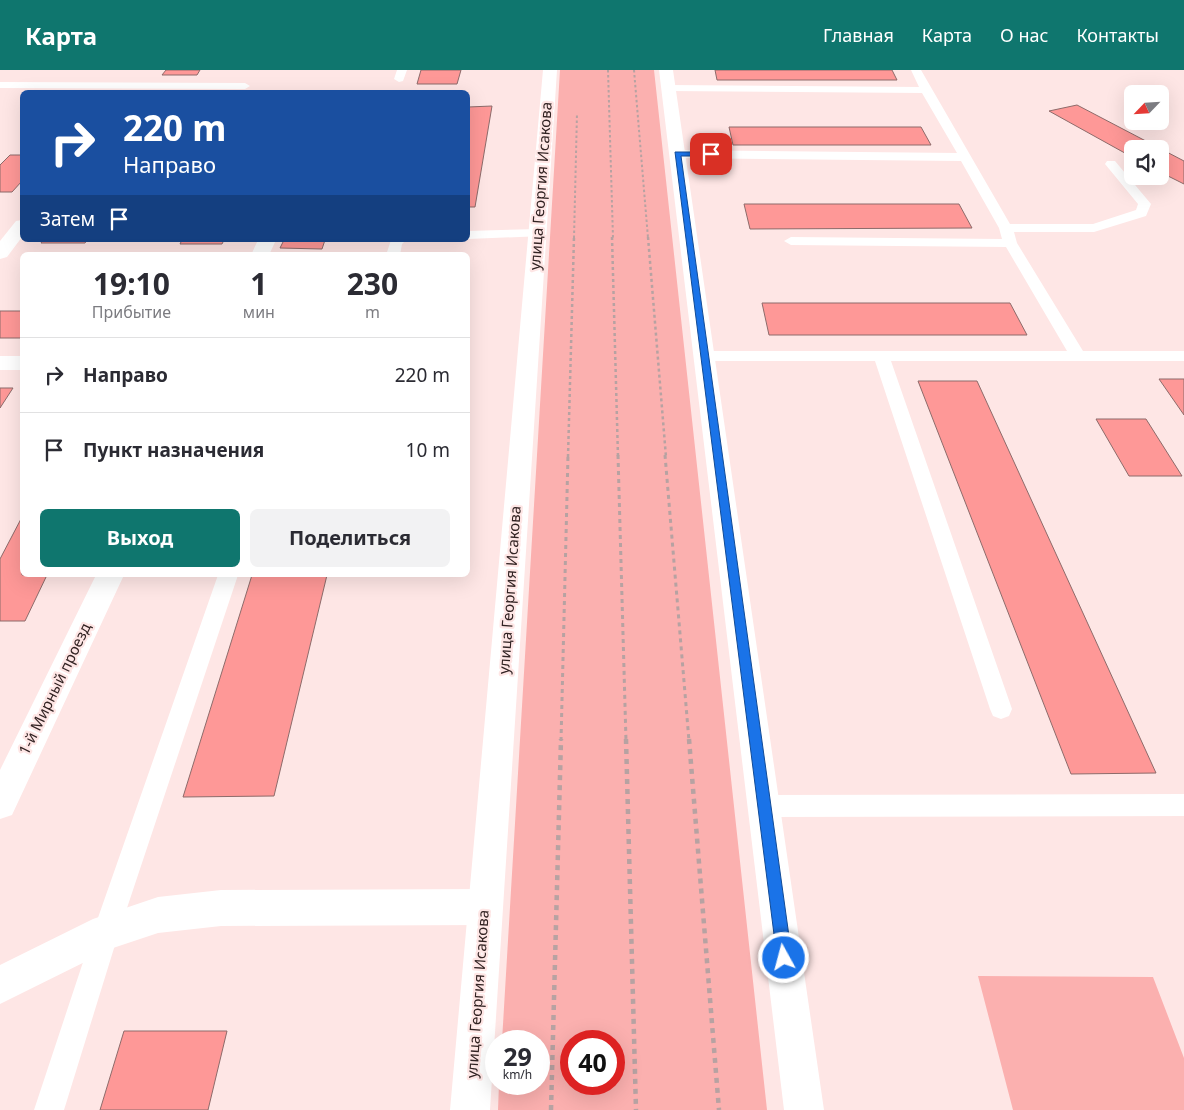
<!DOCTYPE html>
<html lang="ru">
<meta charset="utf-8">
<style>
:root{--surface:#fff;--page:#f2f2f3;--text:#2b2b33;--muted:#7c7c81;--line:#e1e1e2;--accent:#0f766e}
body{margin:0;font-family:"Noto Sans",sans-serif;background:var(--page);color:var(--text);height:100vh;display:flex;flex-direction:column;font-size:19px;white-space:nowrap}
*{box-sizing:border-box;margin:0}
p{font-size:16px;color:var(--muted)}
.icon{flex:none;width:28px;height:28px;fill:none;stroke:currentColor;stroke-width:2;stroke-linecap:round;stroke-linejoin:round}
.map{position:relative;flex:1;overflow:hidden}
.side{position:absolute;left:20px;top:182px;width:450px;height:325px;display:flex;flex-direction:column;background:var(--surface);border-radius:8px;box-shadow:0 5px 20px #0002}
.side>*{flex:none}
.banner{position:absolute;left:20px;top:20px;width:450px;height:152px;border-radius:8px;box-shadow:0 5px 20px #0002;background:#1a4fa0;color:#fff;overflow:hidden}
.needle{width:32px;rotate:245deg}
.controls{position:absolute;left:1124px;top:15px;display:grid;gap:10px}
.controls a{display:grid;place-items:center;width:45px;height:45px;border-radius:8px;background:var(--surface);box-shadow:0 5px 20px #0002;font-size:25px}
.speed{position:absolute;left:485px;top:960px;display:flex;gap:10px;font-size:25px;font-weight:700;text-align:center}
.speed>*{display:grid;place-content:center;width:65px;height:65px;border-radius:50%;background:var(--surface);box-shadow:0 5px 20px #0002;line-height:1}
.speed small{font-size:12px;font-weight:400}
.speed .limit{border:8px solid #d22;background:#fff;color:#111}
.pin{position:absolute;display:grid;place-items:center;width:42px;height:42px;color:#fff;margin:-21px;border-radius:10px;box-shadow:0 2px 8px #0006}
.me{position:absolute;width:55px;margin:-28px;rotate:353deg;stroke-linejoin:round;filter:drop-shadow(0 0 4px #0008)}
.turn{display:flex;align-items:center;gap:18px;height:105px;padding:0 20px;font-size:22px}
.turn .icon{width:65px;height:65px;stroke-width:2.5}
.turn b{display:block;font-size:35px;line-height:42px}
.then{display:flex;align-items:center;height:48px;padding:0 20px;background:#0003;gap:10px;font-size:19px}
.eta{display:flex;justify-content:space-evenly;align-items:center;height:85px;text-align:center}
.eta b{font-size:30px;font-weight:700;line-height:35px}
.action{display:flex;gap:10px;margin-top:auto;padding:10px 20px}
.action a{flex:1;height:58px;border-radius:8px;background:var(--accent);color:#fff;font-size:20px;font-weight:700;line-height:58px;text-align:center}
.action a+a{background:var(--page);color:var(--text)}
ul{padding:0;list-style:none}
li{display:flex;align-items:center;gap:15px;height:75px;padding:0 20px;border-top:1px solid var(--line)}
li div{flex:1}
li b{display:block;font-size:19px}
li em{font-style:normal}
header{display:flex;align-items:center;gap:30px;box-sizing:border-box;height:70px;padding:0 25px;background:var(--accent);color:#fff}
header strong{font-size:24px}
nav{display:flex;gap:28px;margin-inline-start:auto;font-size:18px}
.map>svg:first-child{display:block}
.green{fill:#fbb0af;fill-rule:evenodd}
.building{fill:#fe9897;stroke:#8d6b6a}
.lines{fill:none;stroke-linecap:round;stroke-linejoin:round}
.path-far3{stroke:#b7a2a2;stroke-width:2;stroke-dasharray:2.5 2.5;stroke-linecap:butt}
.path-far2{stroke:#b7a2a2;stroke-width:2.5;stroke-dasharray:3 3;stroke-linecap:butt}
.path-far1{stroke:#b7a2a2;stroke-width:3;stroke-dasharray:4 4;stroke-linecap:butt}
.path{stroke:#b7a2a2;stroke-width:4.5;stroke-dasharray:5 5;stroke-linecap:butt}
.lane{fill:#fff;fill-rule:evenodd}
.street{fill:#fff;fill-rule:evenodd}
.secondary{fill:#fff;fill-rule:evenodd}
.route{fill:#1a73e8;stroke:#114b97}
.labels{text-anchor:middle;stroke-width:4.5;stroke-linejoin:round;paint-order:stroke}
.street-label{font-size:15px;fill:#322323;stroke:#fee6e5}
</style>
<header>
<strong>Карта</strong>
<nav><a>Главная</a><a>Карта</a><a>О нас</a><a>Контакты</a></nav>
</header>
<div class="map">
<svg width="1184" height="1040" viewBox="0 0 1184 1040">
<rect width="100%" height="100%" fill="#fee6e5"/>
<!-- green -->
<path class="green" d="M560 0H654L767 1040H498L499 1014H539V971H502ZM571 971H614V1014H571Z
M978 906 1153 907 1184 988V1040H1013Z"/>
<!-- building -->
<path class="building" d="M166 0H200L197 5H162Z
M421 0H461L457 14H417Z
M715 0H892L897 10H717Z
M1077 35 1184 91V114L1160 102V79H1132V87L1049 41Z
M492 36 475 137H468V37Z
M729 57H921L931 75H733Z
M10 85H22V111L12 122H0V95Z
M744 134H959L972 158 750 159Z
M43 170H87L85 173H41Z
M182 170H224L222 174H180Z
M284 170H325L322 179 280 178Z
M762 233H1010L1027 265H769Z
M0 241H22V268H0Z
M1159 309H1184V345Z
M918 311H977L1156 703 1071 704Z
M0 318H13L0 338Z
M1096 349H1146L1182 406H1129Z
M22 447V505H47L25 551H0V489Z
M252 505H327L274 726 183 727Z
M124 961H227L208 1040H100Z"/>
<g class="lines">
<!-- path-far3 -->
<path class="path-far3" d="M608 0 613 168
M634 0 648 168
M574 168 577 43"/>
<!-- path-far2 -->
<path class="path-far2" d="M612 167 618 387
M648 167 666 387
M568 387 574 167"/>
<!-- path-far1 -->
<path class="path-far1" d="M618 385 626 671
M665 385 689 671
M561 671 568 385"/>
<!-- path -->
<path class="path" d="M626 669 636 1040
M689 669 719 1040
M551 1040 561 669"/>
<!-- lane -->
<path class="lane" d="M397 0H407L403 11 399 12 394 9Z
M911 0H921L1010 154H1093L1136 140 1138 134 1105 94 1107 91H1115L1151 134 1146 146 1094 162H1014L1017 173 1083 281H1184V291H891L1012 639 1009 646 1001 649 993 646 990 639 875 291H704L698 289 696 286 698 283 704 281H1067L1006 177 791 175 784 171 791 167 1002 169 999 158 961 91 677 88 671 84 677 80 957 83 922 23 669 21 664 18 669 15 919 17Z
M0 12 245 13 250 16 245 19 0 18Z
M538 159 543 160 545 163 543 166 468 169V161Z
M391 170H406L402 174 400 185H386Z
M218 505H238L119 862 64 1040H34L93 862Z
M1184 724V746L765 747 757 744 753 736 757 728 765 725Z"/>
<!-- street -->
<path class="street" d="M22 150V167L7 187 0 189V171L16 151Z
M258 170H276L269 185H251Z
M0 286H22V300H0Z
M96 505H124L12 745 0 749V700Z
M485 819 498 824 503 837 498 850 485 855 221 856 158 863 113 878 0 934V895L93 849 158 827 221 820Z"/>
<!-- secondary -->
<path class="secondary" d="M543 0H557L490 1040H450Z
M659 0H673L824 1040H784Z"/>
</g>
<!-- route -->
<path class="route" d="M675 82H711L714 84 711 86H681L792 888 790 893 784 896 779 893 777 888Z"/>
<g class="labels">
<!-- street labels -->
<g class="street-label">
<text transform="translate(541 116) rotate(-86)" y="5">улица Георгия Исакова</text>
<text transform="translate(510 520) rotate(-86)" y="5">улица Георгия Исакова</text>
<text transform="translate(55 619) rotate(-64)" y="5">1-й Мирный проезд</text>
<text transform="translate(478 924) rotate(-86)" y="5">улица Георгия Исакова</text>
</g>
</g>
</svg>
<div class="controls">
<a><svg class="needle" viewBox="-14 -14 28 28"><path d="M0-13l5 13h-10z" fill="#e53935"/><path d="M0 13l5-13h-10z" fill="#7c7c81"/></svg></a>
<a><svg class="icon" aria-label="sound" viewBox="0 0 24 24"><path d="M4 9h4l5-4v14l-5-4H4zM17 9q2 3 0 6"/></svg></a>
</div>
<div class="speed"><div>29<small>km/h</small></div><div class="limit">40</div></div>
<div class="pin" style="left:711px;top:84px;background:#d93025"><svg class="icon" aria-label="arrive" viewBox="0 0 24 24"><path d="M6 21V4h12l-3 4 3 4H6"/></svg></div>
<svg class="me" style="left:784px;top:888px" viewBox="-20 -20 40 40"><circle r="17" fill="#1a73e8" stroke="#fff" stroke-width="3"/><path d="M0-11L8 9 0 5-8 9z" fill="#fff"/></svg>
<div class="banner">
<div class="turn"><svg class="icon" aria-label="right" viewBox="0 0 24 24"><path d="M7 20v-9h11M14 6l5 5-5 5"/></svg><div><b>220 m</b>Направо</div></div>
<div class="then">Затем<svg class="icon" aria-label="arrive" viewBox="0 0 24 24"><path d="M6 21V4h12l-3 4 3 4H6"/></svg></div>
</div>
<section class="side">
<div class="eta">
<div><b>19:10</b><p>Прибытие</p></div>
<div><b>1</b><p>мин</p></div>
<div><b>230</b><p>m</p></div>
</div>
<ul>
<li><svg class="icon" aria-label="right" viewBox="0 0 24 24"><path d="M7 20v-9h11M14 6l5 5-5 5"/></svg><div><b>Направо</b></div><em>220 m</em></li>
<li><svg class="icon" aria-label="arrive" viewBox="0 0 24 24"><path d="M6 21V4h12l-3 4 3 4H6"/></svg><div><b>Пункт назначения</b></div><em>10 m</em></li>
</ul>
<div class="action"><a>Выход</a><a>Поделиться</a></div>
</section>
</div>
